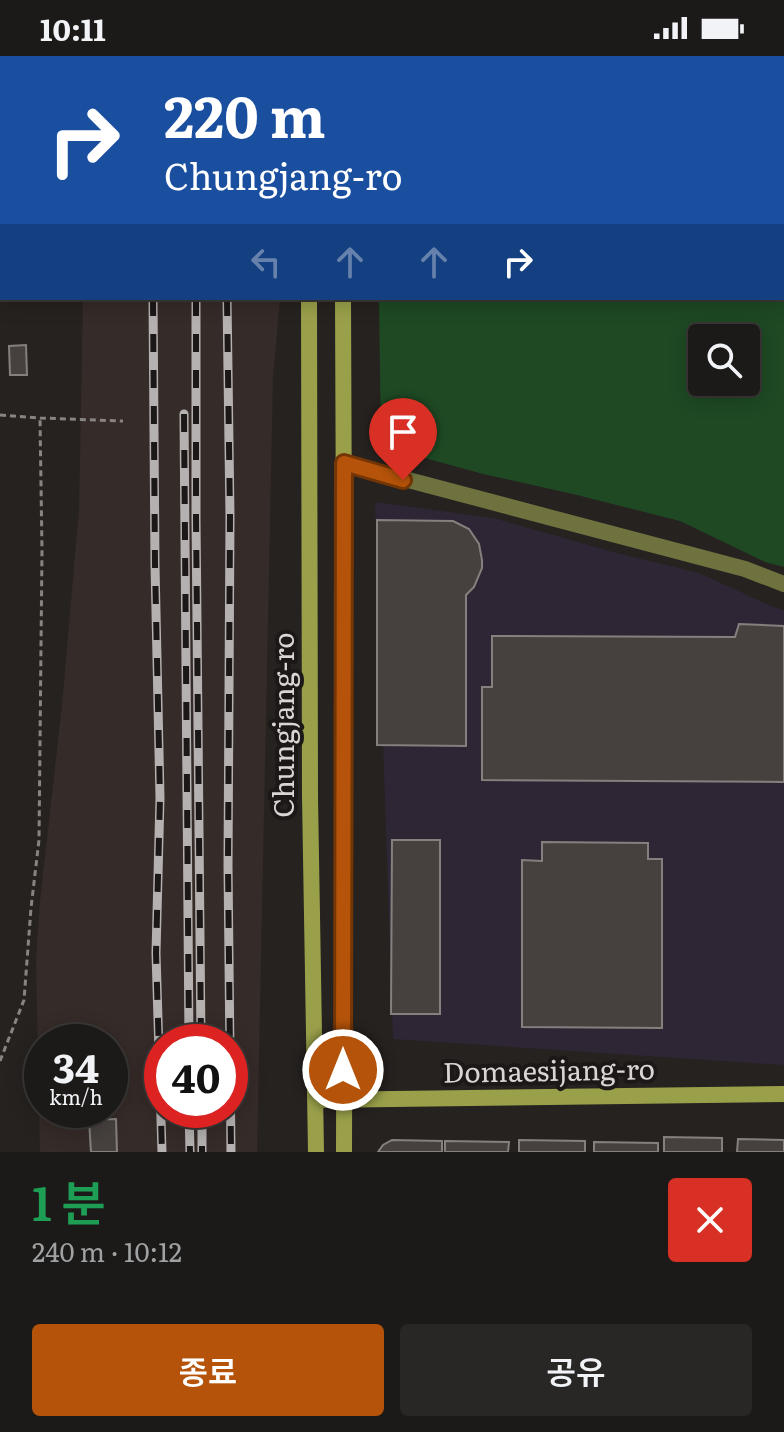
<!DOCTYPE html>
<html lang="ko">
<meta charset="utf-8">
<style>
:root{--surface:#1c1a18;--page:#292725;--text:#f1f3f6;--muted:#a0a1a2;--line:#3a3837;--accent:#b45309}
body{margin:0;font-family:Literata,"Noto Sans KR",serif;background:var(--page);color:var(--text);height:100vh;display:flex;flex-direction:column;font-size:30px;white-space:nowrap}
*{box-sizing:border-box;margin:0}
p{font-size:26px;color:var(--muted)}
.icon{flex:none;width:44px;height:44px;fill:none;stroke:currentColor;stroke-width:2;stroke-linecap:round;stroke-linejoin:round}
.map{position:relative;height:1096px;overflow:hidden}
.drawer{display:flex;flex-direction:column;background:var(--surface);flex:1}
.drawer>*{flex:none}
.top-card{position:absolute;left:0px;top:0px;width:784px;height:244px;box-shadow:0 4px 20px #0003,0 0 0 2px var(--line);background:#1a4fa0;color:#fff;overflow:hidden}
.controls{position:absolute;left:688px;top:268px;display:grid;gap:16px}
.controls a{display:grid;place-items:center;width:72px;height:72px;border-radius:8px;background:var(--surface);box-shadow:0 4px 20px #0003,0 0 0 2px var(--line);font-size:40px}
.speed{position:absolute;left:24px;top:968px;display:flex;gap:16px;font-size:40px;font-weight:700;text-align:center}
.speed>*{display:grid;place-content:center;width:104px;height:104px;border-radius:50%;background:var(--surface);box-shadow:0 4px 20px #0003,0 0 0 2px var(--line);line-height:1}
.speed small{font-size:20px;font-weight:400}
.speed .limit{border:12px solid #d22;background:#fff;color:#111}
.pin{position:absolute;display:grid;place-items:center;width:68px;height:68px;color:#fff;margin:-82px -34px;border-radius:50% 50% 50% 0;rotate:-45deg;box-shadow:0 0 8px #0007}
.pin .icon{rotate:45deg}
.me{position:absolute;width:88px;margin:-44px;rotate:0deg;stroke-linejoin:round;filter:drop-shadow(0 0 6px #0008)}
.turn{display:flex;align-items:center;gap:28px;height:168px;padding:0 32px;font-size:36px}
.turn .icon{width:104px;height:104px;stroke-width:2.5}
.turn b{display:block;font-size:56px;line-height:68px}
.lanes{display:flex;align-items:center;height:76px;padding:0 32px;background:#0003;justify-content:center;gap:40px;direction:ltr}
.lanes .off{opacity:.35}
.round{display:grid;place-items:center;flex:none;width:84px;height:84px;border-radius:8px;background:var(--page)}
.overview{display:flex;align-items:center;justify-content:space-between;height:136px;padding:0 32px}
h1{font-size:48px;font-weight:600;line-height:60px;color:#1e9e55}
.action{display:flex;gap:16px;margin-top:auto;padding:16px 32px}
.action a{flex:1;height:92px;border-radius:8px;background:var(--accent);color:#fff;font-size:32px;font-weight:600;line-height:92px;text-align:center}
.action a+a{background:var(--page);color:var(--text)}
.status{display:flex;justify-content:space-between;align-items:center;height:56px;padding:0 40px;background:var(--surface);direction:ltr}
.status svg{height:22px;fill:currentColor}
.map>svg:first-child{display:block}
.commercial{fill:#2e2635}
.built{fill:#352b28;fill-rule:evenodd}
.green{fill:#1e4923;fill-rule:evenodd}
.building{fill:#46413f;stroke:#85807e;stroke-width:2}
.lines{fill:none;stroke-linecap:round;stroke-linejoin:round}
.path{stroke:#878482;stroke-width:3;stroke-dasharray:6 4;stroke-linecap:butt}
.street{stroke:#6f723f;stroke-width:16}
.secondary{stroke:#9aa04a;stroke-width:16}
.rail-casing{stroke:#b4b1b0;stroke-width:9}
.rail{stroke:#1c1817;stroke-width:6;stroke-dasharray:18;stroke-linecap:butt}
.route-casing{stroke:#753606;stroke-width:20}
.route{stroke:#b45309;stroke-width:14}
.labels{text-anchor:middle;stroke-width:8;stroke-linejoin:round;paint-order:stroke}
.street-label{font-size:28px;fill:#d8d5d4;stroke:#1c1817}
</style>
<div class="status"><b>10:11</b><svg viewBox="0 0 49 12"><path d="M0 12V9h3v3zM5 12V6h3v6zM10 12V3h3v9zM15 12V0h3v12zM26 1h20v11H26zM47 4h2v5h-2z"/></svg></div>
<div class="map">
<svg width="784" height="1096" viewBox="0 0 784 1096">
<rect width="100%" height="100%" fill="#262220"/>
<!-- commercial -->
<path class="commercial" d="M375 446 493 462 613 496 699 517 773 551 784 554V1009L393 983Z"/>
<!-- built -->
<path class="built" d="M83 242H280L273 321 257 1096H40L36 904 40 845 62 649 79 454ZM42 986H110V1054H42ZM162 986H230V1054H162Z"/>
<!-- green -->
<path class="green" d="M377 0H784V511L765 506 680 465 577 439 483 418 381 390 379 242H782V2H377ZM702 282H746V326H702Z"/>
<!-- building -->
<path class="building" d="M26 289 27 319H10L9 290Z
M377 464 453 465 469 473 479 488 482 504V512L474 531 466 539V690L377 689Z
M739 568 784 570V726L482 724V631H492V580L735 581Z
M392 784H440V958H391Z
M542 786 648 787V803H662V972L522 971V804L542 805Z
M116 1063 117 1096H91L89 1064Z
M664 1081 722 1082V1096H664Z
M738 1083 784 1084V1096H737Z
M392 1084 442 1085V1096H378L383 1089Z
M519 1084 585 1085V1096H519Z
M445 1085 509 1086 508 1096H445Z
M594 1086 658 1087V1096H594Z"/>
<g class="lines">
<!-- path -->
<path class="path" d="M0 133H2
M0 359 40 362 123 365
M0 1005 24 944 31 852 39 784 42 494 40 362"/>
<!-- street -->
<path class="street" d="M344 407 745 513 784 528"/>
<!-- secondary -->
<path class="secondary" d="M309 0V2
M342 0V2
M309 242 310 741 316 1096
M343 242 345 742 344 1096
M315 1044 784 1038"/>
<defs>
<path id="rail" d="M152 0V2
M185 2V0
M225 2V0
M153 242 155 509 160 742 156 897 162 1096
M196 242V462L201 986
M227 242 230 461 228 809 231 1096
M184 358 189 986
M189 1054 190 1096
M202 1054V1096"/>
</defs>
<!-- rail casing -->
<use href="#rail" class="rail-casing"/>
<!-- rail -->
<use href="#rail" class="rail"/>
</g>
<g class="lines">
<defs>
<path id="route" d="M343 1014 344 407 403 424"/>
</defs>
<!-- route casing -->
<use href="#route" class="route-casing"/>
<!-- route -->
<use href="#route" class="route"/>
</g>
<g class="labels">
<!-- street labels -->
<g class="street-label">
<text transform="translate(284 669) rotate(-90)" y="10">Chungjang-ro</text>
<text transform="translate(549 1015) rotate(-1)" y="10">Domaesijang-ro</text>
</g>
</g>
</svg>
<div class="controls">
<a><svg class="icon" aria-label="search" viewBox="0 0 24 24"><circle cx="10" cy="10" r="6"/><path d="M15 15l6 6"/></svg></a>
</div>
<div class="speed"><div>34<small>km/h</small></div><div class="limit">40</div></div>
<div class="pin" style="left:403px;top:424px;background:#d93025"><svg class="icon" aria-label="arrive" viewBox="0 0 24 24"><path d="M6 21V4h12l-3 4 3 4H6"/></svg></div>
<svg class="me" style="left:343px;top:1014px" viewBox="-20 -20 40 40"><circle r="17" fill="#b45309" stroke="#fff" stroke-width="3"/><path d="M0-11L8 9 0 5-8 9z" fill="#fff"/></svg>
<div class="top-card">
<div class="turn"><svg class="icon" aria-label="right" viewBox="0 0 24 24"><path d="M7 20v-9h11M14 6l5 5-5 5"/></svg><div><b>220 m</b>Chungjang-ro</div></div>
<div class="lanes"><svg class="icon off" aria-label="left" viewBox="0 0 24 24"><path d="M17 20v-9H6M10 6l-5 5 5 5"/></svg><svg class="icon off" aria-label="ahead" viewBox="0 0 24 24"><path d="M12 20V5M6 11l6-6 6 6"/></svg><svg class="icon off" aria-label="ahead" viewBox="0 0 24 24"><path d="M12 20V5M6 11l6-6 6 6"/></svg><svg class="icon" aria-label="right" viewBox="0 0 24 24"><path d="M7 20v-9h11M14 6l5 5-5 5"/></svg></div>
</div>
</div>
<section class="drawer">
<div class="overview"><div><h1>1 분</h1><p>240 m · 10:12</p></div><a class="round" style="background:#d93025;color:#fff"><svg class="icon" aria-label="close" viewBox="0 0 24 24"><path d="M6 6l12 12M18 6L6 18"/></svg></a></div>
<div class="action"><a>종료</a><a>공유</a></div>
</section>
